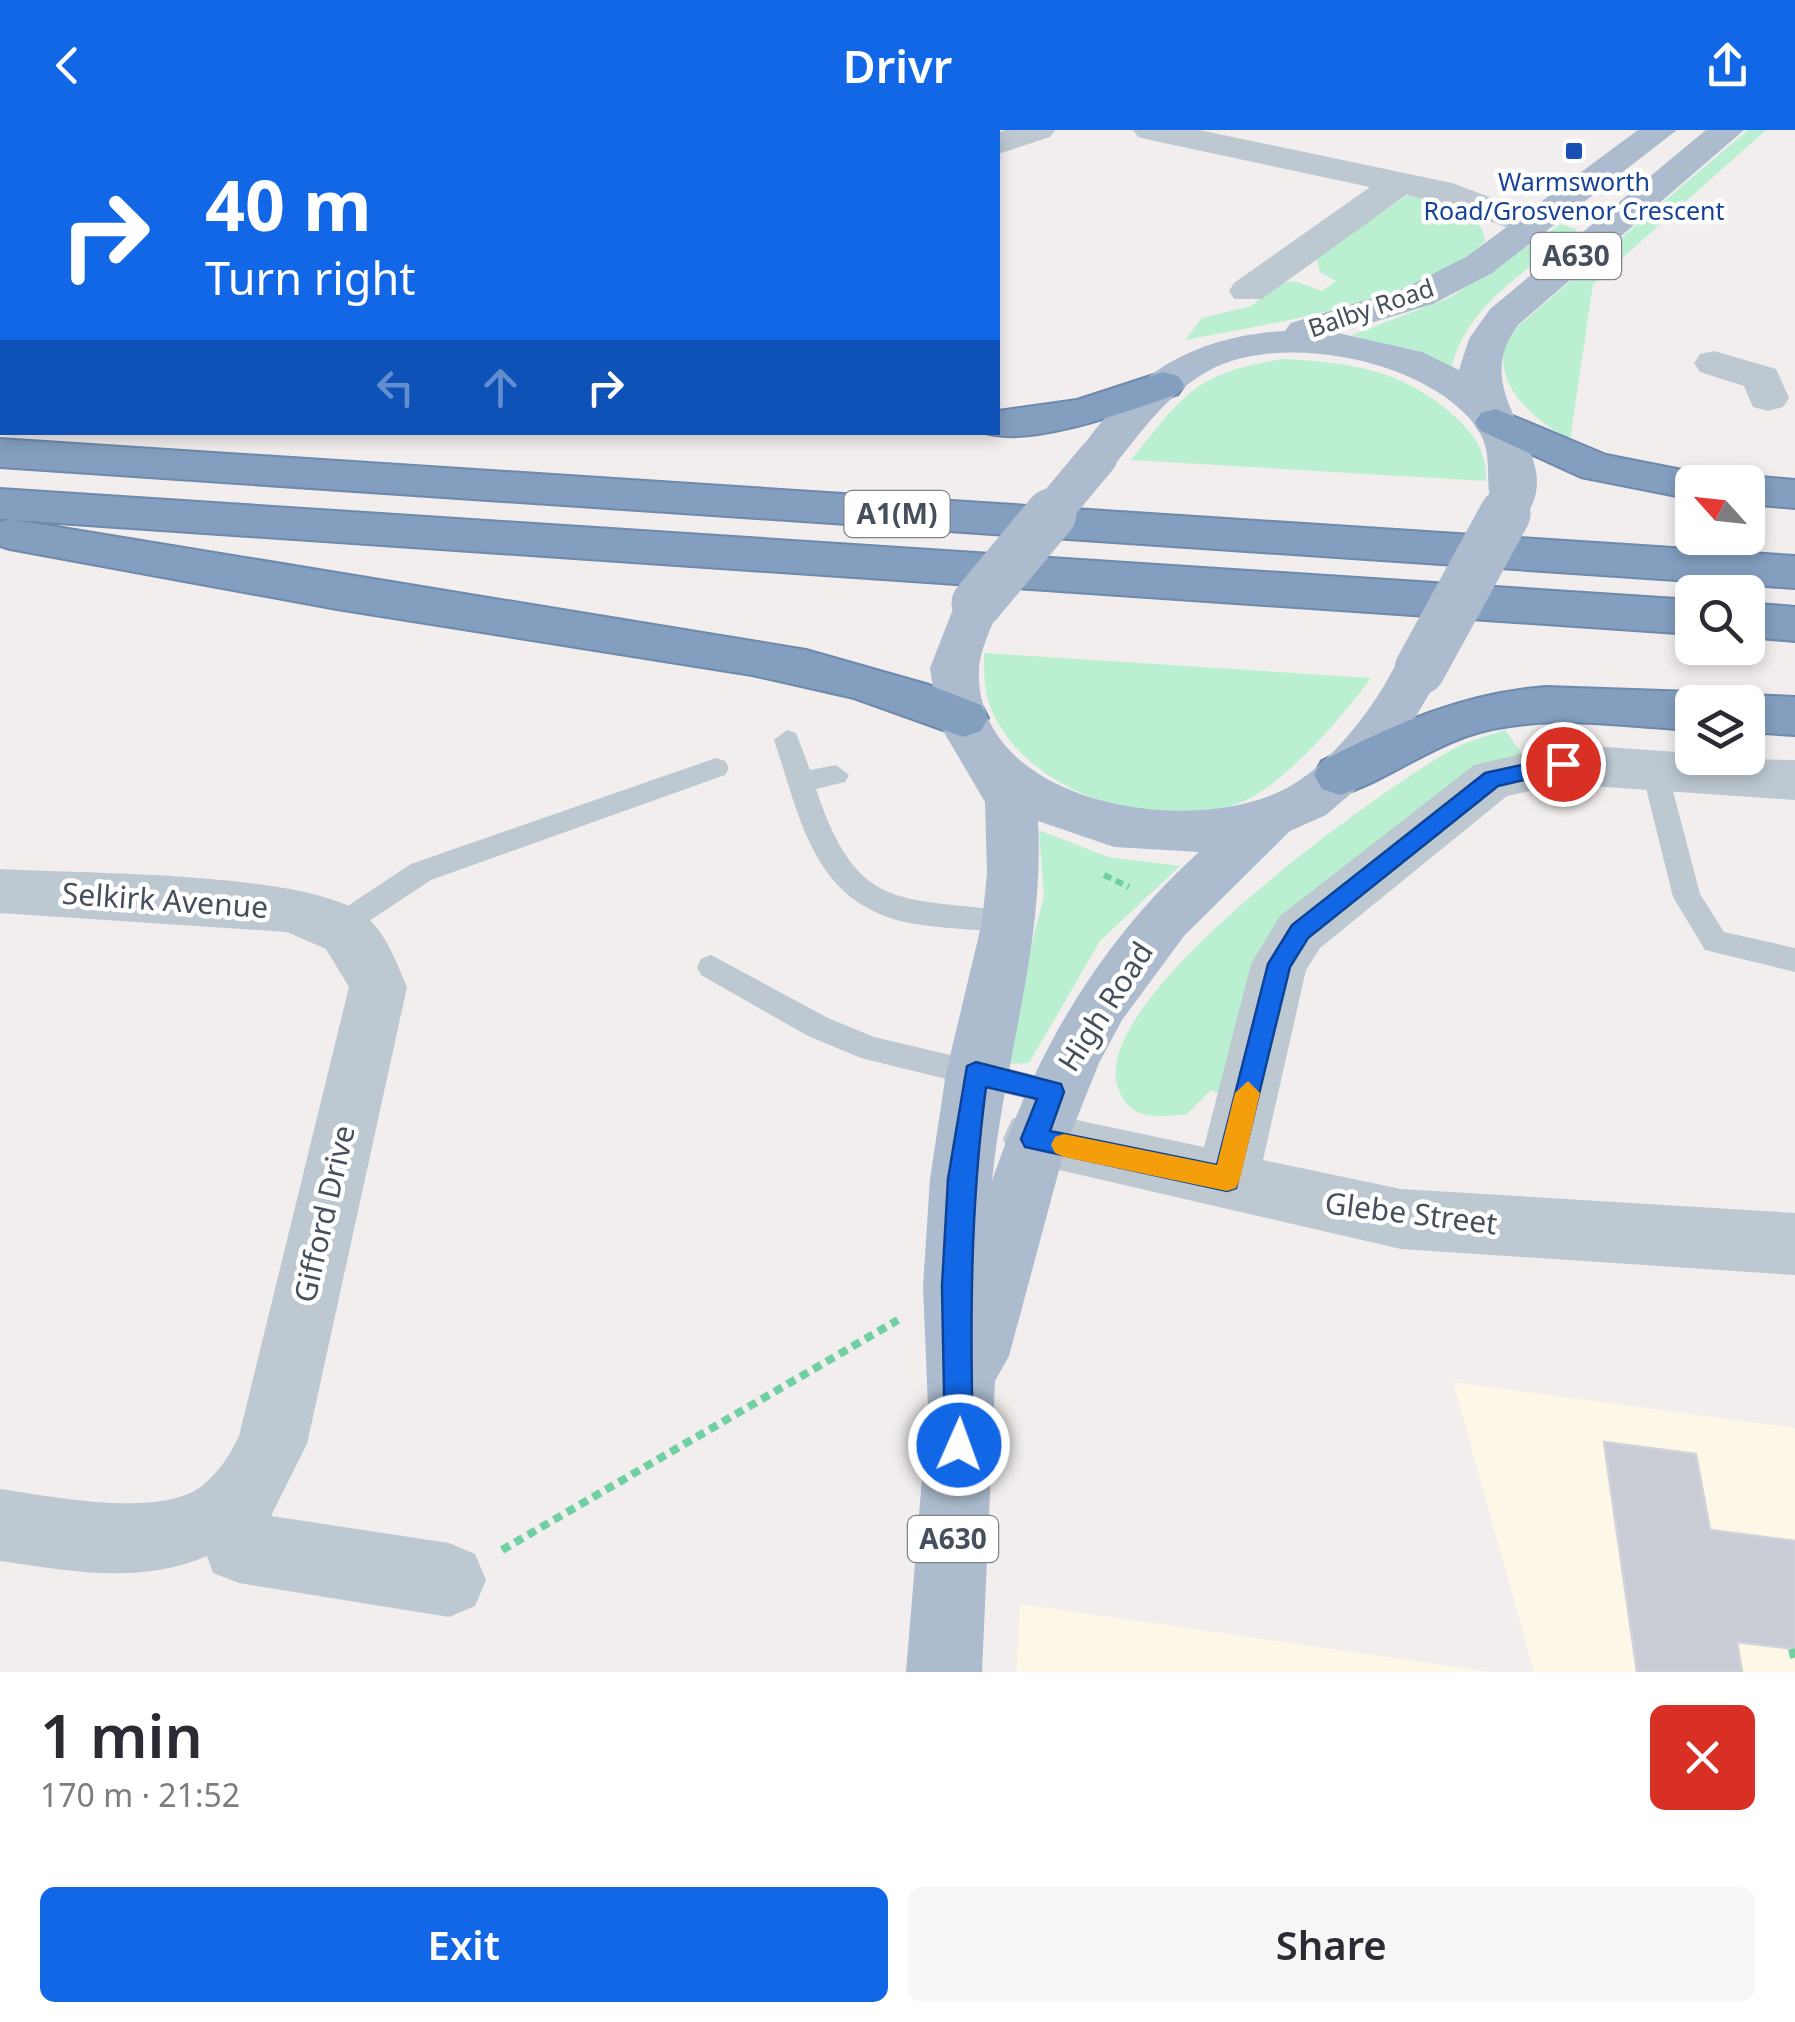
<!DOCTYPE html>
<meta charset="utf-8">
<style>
:root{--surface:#fff;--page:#f7f7f7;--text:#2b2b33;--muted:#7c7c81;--accent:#1267e6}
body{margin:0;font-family:"Noto Sans",sans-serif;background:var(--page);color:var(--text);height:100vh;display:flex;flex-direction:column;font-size:38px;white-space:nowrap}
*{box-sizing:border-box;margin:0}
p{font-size:32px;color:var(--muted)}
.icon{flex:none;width:55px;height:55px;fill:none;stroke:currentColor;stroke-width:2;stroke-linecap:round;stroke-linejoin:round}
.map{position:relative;height:1542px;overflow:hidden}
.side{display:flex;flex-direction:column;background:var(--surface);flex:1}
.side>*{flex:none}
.hud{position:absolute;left:0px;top:0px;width:1000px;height:305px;box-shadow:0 5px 15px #0003;background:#1267e6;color:#fff;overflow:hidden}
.needle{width:65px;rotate:297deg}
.controls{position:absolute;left:1675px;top:335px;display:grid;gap:20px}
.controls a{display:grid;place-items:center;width:90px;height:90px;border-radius:15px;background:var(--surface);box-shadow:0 5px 15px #0003;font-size:50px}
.pin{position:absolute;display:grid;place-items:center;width:85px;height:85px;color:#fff;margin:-42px;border:5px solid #fff;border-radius:50%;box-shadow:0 2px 10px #0007}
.me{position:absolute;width:110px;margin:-55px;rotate:2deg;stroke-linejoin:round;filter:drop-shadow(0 0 8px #0008)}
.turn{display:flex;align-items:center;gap:35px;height:210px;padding:0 40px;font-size:45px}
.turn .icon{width:130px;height:130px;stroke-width:2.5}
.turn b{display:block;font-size:70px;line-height:85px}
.lanes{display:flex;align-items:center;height:95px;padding:0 40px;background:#0003;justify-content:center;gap:50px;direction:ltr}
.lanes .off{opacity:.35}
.round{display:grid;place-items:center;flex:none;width:105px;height:105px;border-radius:15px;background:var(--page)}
.overview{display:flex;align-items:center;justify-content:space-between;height:170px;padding:0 40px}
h1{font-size:60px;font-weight:600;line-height:75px}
.button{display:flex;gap:20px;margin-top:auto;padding:20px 40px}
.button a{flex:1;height:115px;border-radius:15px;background:var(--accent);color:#fff;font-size:40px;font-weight:600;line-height:115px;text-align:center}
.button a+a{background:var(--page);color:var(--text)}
header{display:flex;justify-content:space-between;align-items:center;height:130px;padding:0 40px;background:var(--accent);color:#fff;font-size:45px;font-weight:600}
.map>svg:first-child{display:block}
.commercial{fill:#fcf7e6}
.green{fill:#baf0d1}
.building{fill:#c9ccd4;stroke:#d1d3da;stroke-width:2.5}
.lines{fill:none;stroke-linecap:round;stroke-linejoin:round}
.motorway-casing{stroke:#6e89ab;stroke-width:4}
.path-far1{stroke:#70d0a4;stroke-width:6;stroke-dasharray:8 5;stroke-linecap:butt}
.path{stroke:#70d0a4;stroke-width:8;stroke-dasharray:9 6;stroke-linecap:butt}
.service{fill:#bdc8d1;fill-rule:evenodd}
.minor{fill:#bdc8d1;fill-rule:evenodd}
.primary{fill:#acbcce;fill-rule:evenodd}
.motorway{fill:#839ebf;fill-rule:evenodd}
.primary-bridge-far1{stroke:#acbcce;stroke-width:39}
.primary-bridge{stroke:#acbcce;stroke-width:51}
.route{fill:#1267e6;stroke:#0c4396;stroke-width:2.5}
.slow{fill:#f59e0b}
.transit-dot{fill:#1a4fb4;stroke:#fff;stroke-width:4}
.labels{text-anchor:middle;stroke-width:9;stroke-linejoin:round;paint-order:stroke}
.far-transit-label{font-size:25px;fill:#164399;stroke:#fff}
.far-street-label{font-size:25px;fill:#45505c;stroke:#fff}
.shield{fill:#fff;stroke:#7d848d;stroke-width:2.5}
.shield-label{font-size:28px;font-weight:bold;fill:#45505c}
.street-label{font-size:30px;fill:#45505c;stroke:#fff}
</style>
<header><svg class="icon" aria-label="back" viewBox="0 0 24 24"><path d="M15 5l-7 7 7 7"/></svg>Drivr<svg class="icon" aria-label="share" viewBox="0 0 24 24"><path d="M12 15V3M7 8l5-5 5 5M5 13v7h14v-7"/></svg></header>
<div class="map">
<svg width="1795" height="1542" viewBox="0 0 1795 1542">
<rect width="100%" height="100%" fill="#f1eeed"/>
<!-- commercial -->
<path class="commercial" d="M1453 1252 1795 1298V1542H1534Z
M1020 1474 1492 1542H1016Z"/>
<!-- green -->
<path class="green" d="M1748 0H1766L1593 154 1570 310C1533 289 1484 250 1511 202Z
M1406 66C1434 67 1482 76 1485 111 1431 170 1263 195 1185 210L1202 188 1251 176 1282 153 1295 151 1322 161 1336 151 1320 142 1316 127Z
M1561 94 1577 100C1530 139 1464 176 1451 240L1352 205 1449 168Z
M1284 229C1348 232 1404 240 1453 285 1475 305 1487 321 1486 351L1131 330C1184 264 1196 242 1284 229Z
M984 523 1371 548C1343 586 1284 656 1239 673 1156 704 1024 664 990 576 984 560 984 541 984 523Z
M1505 600 1523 625 1293 783 1228 967 1211 960 1187 984C1158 987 1130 992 1118 958 1085 869 1384 657 1455 618 1470 610 1488 606 1505 600Z
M1039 700 1108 727 1180 736 1100 811 1029 933 1001 934 1044 766Z"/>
<!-- building -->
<path class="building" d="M1604 1312 1696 1324 1710 1400 1795 1411V1519L1737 1512 1742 1542H1637Z"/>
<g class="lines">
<defs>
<path id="motorway" d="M1163 242 1178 246 1184 255 1178 264C1131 280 1028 319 983 302H998V281L1077 270Z
M1496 279 1606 325 1707 345 1712 352H1692V369L1581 347 1481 301 1475 292 1481 283Z
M0 309 1795 426V458L0 337Z
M1748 346 1795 350V378L1748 374V352H1731Z
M0 359 1692 470V504L14 390 806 520 929 555 981 575 988 588 981 601 963 607 854 568 752 545 337 479 10 419 0 416V392L9 389H0Z
M1748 473 1795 477V511L1748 507Z
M1546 557 1692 562 1712 572H1692V600C1619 596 1538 582 1467 606 1423 621 1385 651 1340 665L1322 659 1314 645 1322 631C1395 594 1463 563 1546 557Z
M1748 565 1795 567V605L1748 602V572H1729Z"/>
</defs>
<!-- motorway casing -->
<use href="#motorway" class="motorway-casing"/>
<!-- path-far1 -->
<path class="path-far1" d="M1104 745 1129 757"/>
<!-- path -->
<path class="path" d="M502 1420 898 1190
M1792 1519 1795 1531"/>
<!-- service -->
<path class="service" d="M787 600 796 603 810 640 836 635 849 645 845 652 816 659C857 782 897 767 1010 781L1020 784 1024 792 1020 800 1010 803C976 799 942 799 909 793 813 773 801 690 774 610Z
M716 628 725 631 729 638 725 645 431 750 348 805H328L324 797 328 789 411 734Z
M1654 628 1667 638 1700 764 1724 802 1795 818V842L1705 820 1673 767 1641 638Z
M711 825 828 888 874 907 1052 949 1063 952 1067 962 1063 972 1052 975 861 928 808 906 701 845 697 837 701 829Z"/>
<!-- minor -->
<path class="minor" d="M413 0H450L451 2H415Z
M802 0H843L844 2H804Z
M1005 0H1055L1050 7 998 24V3Z
M1133 0H1199L1452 53 1545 88 1550 96 1545 104 1532 107 1442 73 1406 65 1262 169H1234L1229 161 1234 153 1370 57 1150 10 1138 7Z
M1714 221 1776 239 1789 268 1783 277 1768 281 1753 277 1744 256 1700 242 1694 233 1700 224Z
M1563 614 1692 623V628L1795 630V670L1563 654 1507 666 1320 818 1306 840 1263 1030 1401 1059 1795 1083V1145L1401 1119 1012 1029 1003 1009 1012 989 1034 981 1204 1017 1251 834 1280 786 1474 635Z
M0 739C80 744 306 741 364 785 386 802 396 832 407 857L307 1314 271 1386 449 1413 475 1424 486 1450 475 1476 449 1487 239 1453 213 1443 207 1426C139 1455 70 1441 0 1431V1359C51 1366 158 1389 202 1356 219 1342 230 1325 239 1306L349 857 326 819 287 802 0 783Z"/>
<!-- primary -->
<path class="primary" d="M1638 0H1677L1492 143 1433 174 1338 203 1422 222 1459 240 1469 209 1490 179 1706 0H1744L1518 195C1463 268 1567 320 1528 382L1512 387 1496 382C1479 354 1500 323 1471 290 1419 229 1281 202 1210 240 1169 262 1141 302 1113 337L1098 341 1083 337 1076 327C1128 247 1190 206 1285 201L1291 193 1405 158 1466 127Z
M977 457 994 461 1000 473C994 493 980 518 979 539 973 677 1200 711 1292 655 1327 634 1354 601 1377 567 1385 556 1392 538 1402 528 1411 519 1426 523 1437 526L1444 539 1403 608 1376 642 1326 685 1290 701 1184 806 1122 890 1099 933 1065 1018 1009 1226 995 1251 982 1542H906L928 1277 923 1156 930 1049 946 943 982 792 987 744 985 672 939 594 930 538 960 461ZM1038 691 1114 717 1199 722C1098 814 1035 923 992 1051 1004 930 1045 813 1038 691Z"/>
<!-- motorway -->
<use href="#motorway" class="motorway"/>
<!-- primary-bridge-far1 -->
<path class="primary-bridge-far1" d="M1048 387 1098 327
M1504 387 1512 372"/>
<!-- primary-bridge -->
<path class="primary-bridge" d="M977 473 1051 384
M1420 539 1505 384"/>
</g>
<!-- route -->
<path class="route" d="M1563 626 1574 634 1571 639 1498 656 1308 808 1290 837 1236 1058 1227 1061 1025 1017 1021 1009 1037 969 986 957C970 1077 970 1194 973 1315L969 1325 959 1329 949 1325 945 1315 942 1156 948 1049 967 936 976 932 1061 954 1064 962 1050 1001 1217 1035 1268 834 1292 795 1485 643Z"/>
<!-- slow -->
<path class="slow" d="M1248 951 1260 963 1240 1049 1236 1058 1227 1061 1064 1027 1055 1023 1051 1015 1055 1007 1064 1004 1217 1035 1235 963Z"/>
<!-- markers -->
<rect class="transit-dot" x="1564" y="11" width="20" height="20" rx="5"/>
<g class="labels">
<!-- far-transit labels -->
<g class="far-transit-label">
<text x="1574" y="61">Warmsworth<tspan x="1574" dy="29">Road/Grosvenor Crescent</tspan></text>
</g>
<!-- far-street labels -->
<g class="far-street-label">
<text transform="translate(1371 178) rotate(-19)" y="9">Balby Road</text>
</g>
<!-- shield labels -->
<g class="shield">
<rect x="1531" y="103" width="90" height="46" rx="8"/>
<rect x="844.5" y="361" width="105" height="46" rx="8"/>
<rect x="908" y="1386" width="90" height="46" rx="8"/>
</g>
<g class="shield-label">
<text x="1576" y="136">A630</text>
<text x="897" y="394">A1(M)</text>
<text x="953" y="1419">A630</text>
</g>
<!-- street labels -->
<g class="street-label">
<text transform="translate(165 771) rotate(4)" y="10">Selkirk Avenue</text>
<text transform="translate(1106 877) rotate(-57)" y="10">High Road</text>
<text transform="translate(325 1084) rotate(-77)" y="10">Gifford Drive</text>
<text transform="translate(1411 1084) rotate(7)" y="10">Glebe Street</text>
</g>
</g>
</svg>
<div class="controls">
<a><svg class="needle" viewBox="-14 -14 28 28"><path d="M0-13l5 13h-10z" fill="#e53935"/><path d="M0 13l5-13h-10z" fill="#7c7c81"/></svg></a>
<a><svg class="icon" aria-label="search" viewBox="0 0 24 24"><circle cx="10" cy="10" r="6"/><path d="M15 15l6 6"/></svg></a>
<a><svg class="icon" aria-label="layers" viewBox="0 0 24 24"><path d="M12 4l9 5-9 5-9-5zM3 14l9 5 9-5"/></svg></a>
</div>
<div class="pin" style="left:1563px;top:634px;background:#d93025"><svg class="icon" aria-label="arrive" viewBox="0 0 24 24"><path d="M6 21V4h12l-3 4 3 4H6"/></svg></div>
<svg class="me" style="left:959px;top:1315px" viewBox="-20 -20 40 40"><circle r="17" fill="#1267e6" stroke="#fff" stroke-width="3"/><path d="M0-11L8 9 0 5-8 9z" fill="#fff"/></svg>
<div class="hud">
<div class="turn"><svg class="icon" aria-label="right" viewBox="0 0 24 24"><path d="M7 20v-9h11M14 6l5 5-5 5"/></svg><div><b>40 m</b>Turn right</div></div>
<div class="lanes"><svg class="icon off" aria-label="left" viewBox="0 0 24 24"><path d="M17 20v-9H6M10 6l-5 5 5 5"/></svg><svg class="icon off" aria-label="ahead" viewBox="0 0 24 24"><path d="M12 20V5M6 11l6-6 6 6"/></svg><svg class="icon" aria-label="right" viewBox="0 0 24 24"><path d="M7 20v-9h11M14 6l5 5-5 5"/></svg></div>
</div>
</div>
<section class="side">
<div class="overview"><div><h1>1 min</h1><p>170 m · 21:52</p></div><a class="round" style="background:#d93025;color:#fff"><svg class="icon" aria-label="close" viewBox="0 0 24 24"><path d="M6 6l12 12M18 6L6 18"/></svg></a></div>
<div class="button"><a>Exit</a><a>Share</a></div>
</section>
